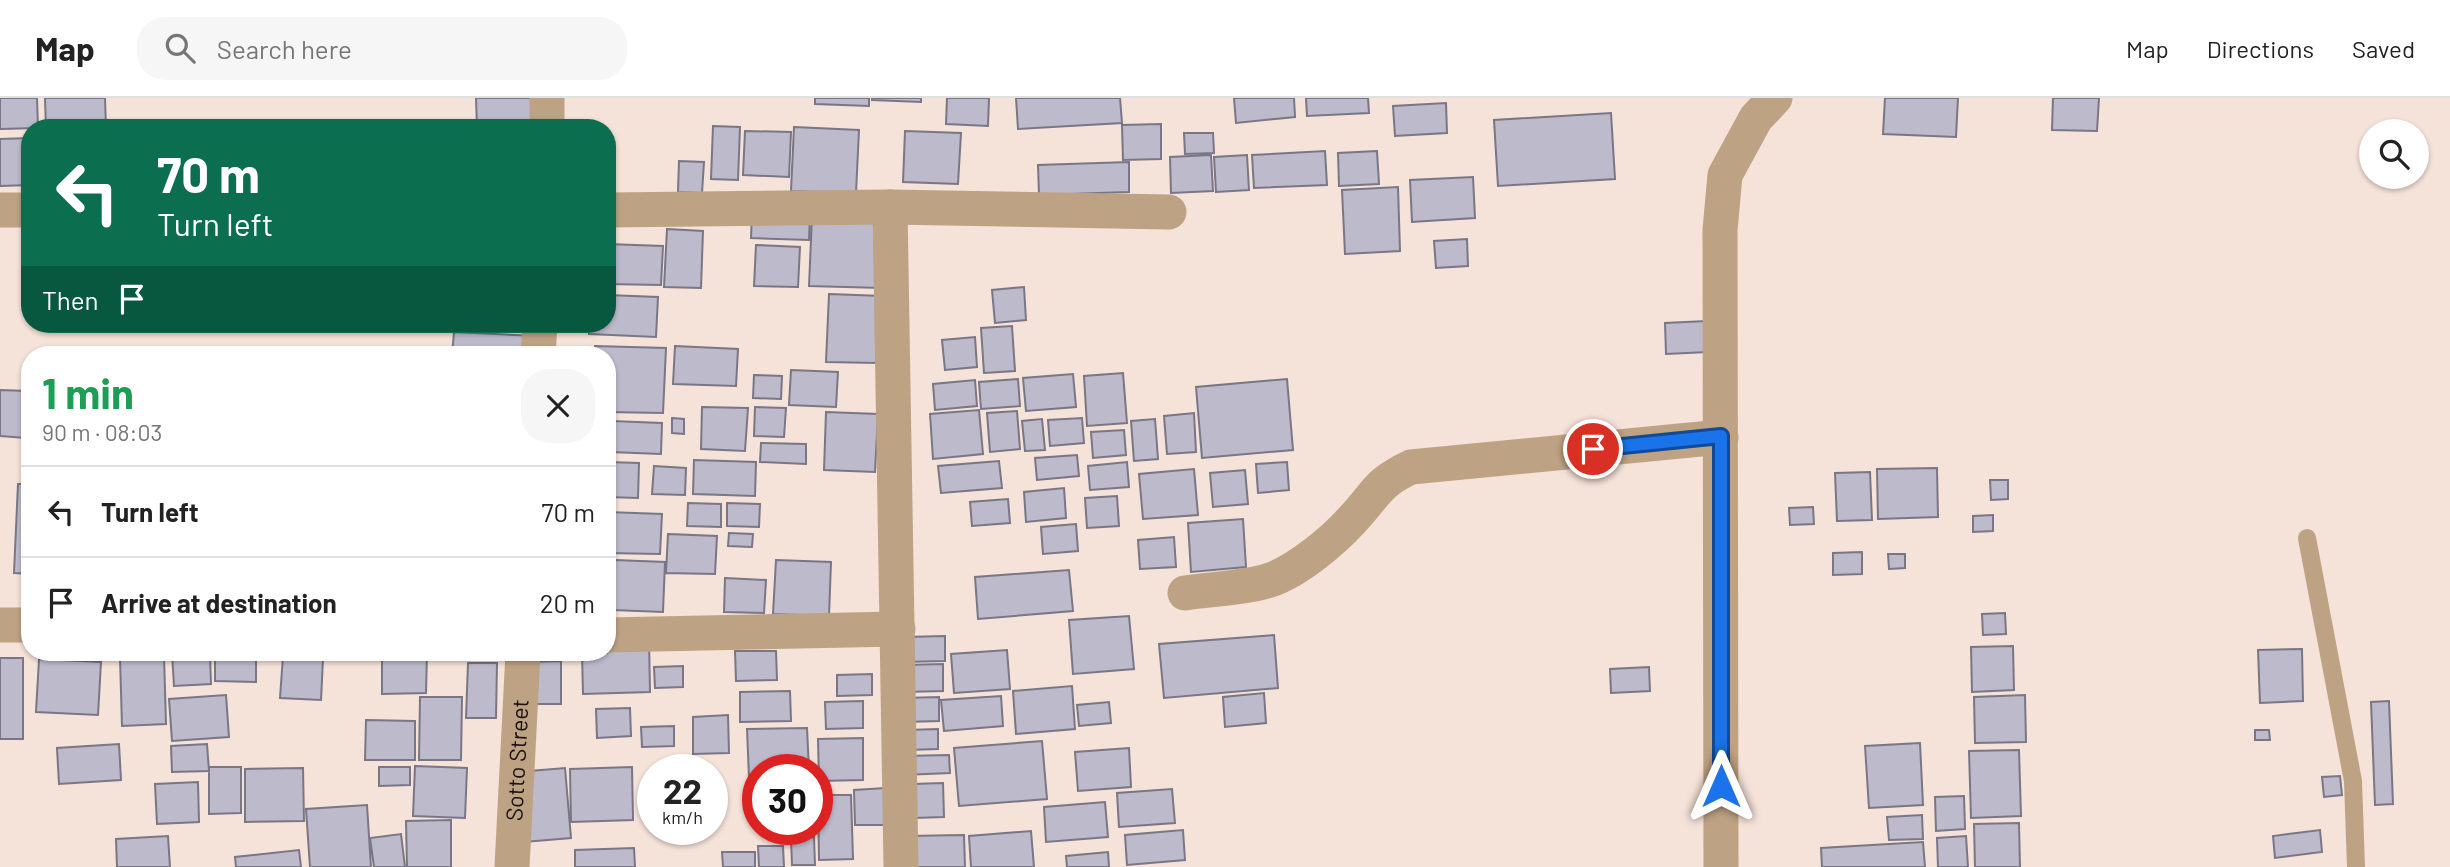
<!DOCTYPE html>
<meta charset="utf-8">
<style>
:root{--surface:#fff;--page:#f6f6f6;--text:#222;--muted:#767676;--line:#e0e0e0}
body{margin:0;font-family:Barlow,sans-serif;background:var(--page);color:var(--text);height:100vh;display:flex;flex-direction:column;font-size:26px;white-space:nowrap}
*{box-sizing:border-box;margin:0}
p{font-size:23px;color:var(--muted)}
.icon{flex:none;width:38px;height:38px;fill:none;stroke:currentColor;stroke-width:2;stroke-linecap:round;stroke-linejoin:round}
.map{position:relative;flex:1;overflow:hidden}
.drawer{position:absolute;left:21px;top:248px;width:595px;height:315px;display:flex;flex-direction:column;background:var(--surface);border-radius:28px;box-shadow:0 2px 5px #0004}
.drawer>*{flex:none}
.banner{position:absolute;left:21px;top:21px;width:595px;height:214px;border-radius:28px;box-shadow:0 2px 5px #0004;background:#0b6e4f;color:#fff;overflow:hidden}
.tools{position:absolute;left:2359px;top:21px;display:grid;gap:14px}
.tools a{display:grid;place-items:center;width:70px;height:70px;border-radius:50%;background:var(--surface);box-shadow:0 2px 5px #0004;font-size:35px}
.speed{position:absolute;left:637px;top:656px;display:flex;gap:14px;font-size:35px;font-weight:700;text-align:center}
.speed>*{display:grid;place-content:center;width:91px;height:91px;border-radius:50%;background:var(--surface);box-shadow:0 2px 5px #0004;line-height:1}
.speed small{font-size:18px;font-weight:400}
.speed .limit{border:10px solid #d22;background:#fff;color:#111}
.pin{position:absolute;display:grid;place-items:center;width:60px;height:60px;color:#fff;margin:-30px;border:4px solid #fff;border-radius:50%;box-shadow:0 2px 7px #0007}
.me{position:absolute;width:77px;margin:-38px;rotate:0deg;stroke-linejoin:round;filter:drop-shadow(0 0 5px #0008)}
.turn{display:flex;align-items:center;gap:24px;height:147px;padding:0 21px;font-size:32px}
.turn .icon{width:91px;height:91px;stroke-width:2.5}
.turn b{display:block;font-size:49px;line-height:60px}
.then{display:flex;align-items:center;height:66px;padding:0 21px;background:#0003;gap:14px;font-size:26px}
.round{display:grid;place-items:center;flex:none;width:74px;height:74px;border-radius:28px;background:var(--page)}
.head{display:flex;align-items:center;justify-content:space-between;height:119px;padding:0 21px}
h1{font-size:42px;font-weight:700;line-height:52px;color:#1e9e55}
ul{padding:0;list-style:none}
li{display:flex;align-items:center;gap:21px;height:91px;padding:0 21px;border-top:2px solid var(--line)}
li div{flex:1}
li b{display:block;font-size:26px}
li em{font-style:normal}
header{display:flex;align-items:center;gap:42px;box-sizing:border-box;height:98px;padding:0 35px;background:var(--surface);border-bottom:2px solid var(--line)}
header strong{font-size:33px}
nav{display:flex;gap:38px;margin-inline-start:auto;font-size:24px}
.search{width:490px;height:63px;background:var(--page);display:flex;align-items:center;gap:18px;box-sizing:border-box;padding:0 24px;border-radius:28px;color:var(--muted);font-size:26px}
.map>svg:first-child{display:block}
.building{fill:#bdbacc;stroke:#797686;stroke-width:2}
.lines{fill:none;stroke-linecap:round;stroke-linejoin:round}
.service{stroke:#bda283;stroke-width:18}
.minor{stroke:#bda283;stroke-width:35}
.route-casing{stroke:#114b97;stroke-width:18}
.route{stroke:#1a73e8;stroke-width:12}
.labels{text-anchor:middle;stroke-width:6;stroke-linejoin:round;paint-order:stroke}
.street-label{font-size:23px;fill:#18110e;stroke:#fdf1eb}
</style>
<header>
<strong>Map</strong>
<div class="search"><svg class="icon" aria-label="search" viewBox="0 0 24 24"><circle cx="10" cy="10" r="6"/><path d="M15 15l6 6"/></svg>Search here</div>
<nav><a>Map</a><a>Directions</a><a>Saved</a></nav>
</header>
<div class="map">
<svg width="2450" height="769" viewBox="0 0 2450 769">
<rect width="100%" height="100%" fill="#f5e2d8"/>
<!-- building -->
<path class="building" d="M0 0H37L38 30 0 31Z
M45 0H105L106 30H46Z
M476 0H534L535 30H477Z
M815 0H869V8L815 6Z
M872 0H921V4L872 2Z
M947 0H989L988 28 946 26Z
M1016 0H1120L1122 25 1018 31Z
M1234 0H1294L1295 19 1236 25Z
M1306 0H1368L1369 15 1307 18Z
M1885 0H1958L1956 39 1883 36Z
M2053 0H2099L2097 33 2052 32Z
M1446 5 1447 35 1395 38 1393 8Z
M1611 15 1615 81 1498 88 1494 22Z
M1161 26V61L1123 62 1122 27Z
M713 28 740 29 738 82 711 81Z
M794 29 859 32 856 95 791 93Z
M745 33 791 34 789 79 743 77Z
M905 33 961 35 958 86 903 84Z
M1184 35H1213L1214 55 1185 56Z
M30 40V87L0 88V41Z
M1325 53 1327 87 1254 90 1252 57Z
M1377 53 1379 86 1339 88 1338 55Z
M1211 57 1213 93 1171 95 1170 59Z
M1247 57 1249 92 1216 94 1214 59Z
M679 63 704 64 702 95 678 94Z
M1129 64V94L1039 97 1038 67Z
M1473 79 1475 120 1412 124 1410 82Z
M1398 89 1400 153 1345 156 1342 92Z
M752 114 810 115 809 142 751 140Z
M812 119 885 122 882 190 809 188Z
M667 131 703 133 701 190 664 189Z
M1467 141 1468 168 1436 170 1434 143Z
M607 146 663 148 661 187 607 186Z
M756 147 800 149 798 189 754 188Z
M1024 189 1026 222 995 225 992 192Z
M829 196 882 198 879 265 826 264Z
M607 197 658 199 656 239 589 236V226H607Z
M1706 223 1708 254 1666 256 1665 225Z
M442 226H538V231Z
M1012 228 1015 273 984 275 981 230Z
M454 234 536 238 535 257H452Z
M975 239 977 269 945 272 942 242Z
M595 248 666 250 663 315 607 314V257H595Z
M675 248 738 251 736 288 673 286Z
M791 272 838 274 836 309 789 307Z
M1123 275 1127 325 1087 328 1084 278Z
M1073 276 1076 309 1026 313 1023 280Z
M754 277 782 278 781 301 753 300Z
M1018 281 1020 308 981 311 979 284Z
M1287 281 1293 352 1202 360 1196 289Z
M975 282 977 308 935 312 933 286Z
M0 292 27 293 25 340 0 338Z
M702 309 748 310 745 353 701 351Z
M755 309 786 310 784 339 754 338Z
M979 312 983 356 933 361 930 316Z
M1017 313 1020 351 990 354 987 315Z
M826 314 878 316 875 374 824 372Z
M1194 315 1196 354 1167 356 1164 318Z
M672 320 684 321V336L672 335Z
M1082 320 1084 345 1050 348 1048 322Z
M1042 321 1045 352 1025 353 1022 323Z
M1155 321 1158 361 1134 363 1131 323Z
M611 323 662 325 661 356 610 354Z
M1124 332 1126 357 1093 360 1091 334Z
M761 345 806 346V366L760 364Z
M1077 357 1079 378 1037 382 1035 360Z
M694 362 756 364 755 398 693 396Z
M999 363 1002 390 941 395 938 368Z
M607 364 639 365 638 400 607 399Z
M1127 364 1129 389 1090 392 1088 368Z
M1287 364 1289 392 1258 395 1256 366Z
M654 368 686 370 685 397 652 396Z
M1937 370 1938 419 1878 421 1877 371Z
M1194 371 1198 417 1143 421 1139 376Z
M1245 372 1248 406 1213 409 1210 375Z
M1870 374 1872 422 1837 423 1835 375Z
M1990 382H2008V401L1991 402Z
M18 386H30V476L14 475Z
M1064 390 1066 420 1026 424 1024 394Z
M1117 398 1119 428 1087 430 1085 400Z
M1008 401 1010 425 972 428 970 404Z
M688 405 721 406V429L687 428Z
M727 405 760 406 759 429 727 428Z
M1813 409 1814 426 1790 427 1789 410Z
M607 414 662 416 660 456 607 455Z
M1993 417V433L1973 434V418Z
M1243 421 1246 469 1191 474 1188 425Z
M1076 426 1078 453 1043 456 1041 429Z
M729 435 753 436 752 449 728 448Z
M668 436 717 438 715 476 666 475Z
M1174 439 1176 469 1140 471 1138 442Z
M1862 454V476L1833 477V455Z
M1888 456H1905V470L1889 471Z
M615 462 665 464 663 514 613 512Z
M776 462 831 464 829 518 773 516Z
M1069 472 1073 513 978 521 975 479Z
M725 480 766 482 764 515 724 514Z
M2005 515 2006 536 1983 537 1982 516Z
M1129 518 1134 571 1073 576 1069 522Z
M1274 537 1278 590 1164 600 1159 546Z
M945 538V563L904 564V539Z
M649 540 650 594 583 596 582 555H607V541Z
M2013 548 2014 592 1972 594 1971 549Z
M2302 551 2303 603 2260 605 2258 552Z
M1007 552 1010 591 954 595 951 556Z
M735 553H776L777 582 736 583Z
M172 555H210L211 586 174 588Z
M215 555H256V584L215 583Z
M382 555H427L426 595 382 596Z
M164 558 166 626 122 628 120 560Z
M283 558 323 561 321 602 280 600Z
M0 560H23V641H0Z
M39 561 101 564 98 617 36 614Z
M561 563V606H529V564Z
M468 565H497L496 620H466Z
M943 566V593L905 594 904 567Z
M683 568V589L655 590 654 569Z
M1649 569 1650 593 1611 595 1610 571Z
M872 576V597L837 598V577Z
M1072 588 1075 631 1016 636 1013 593Z
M790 593 791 623 740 624V594Z
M1264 595 1266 625 1225 629 1223 599Z
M226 597 229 639 172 643 169 601Z
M2025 597 2026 644 1975 645 1974 599Z
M1001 598 1003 628 944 633 941 602Z
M420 599H462L461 662H419Z
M939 599V623L904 624 903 600Z
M863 603V630L826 631 825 604Z
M2389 603 2393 706 2375 707 2371 604Z
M1109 604 1111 625 1079 628 1077 607Z
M630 610 631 638 597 640 596 611Z
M728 617 729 655 693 656V619Z
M366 622 415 623V662H365Z
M674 628V648L642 649 641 629Z
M807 630 809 672H758V680H749L747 631Z
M938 631V651L907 652 906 632Z
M2255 632H2269L2270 642H2255Z
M863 640V682L819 683 818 641Z
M1042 643 1047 701 959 708 954 650Z
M1920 645 1923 707 1869 710 1865 648Z
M119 646 121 682 59 686 57 650Z
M207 646 209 673 172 674 171 648Z
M1129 650 1131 689 1078 693 1075 654Z
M2019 652 2021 718 1971 720 1969 653Z
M949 657 950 675 903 677 902 658Z
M415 668 467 670 465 720 413 718Z
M209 669H241V715L209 716Z
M379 669H410V687L379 688Z
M632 669 633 722 571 724 570 671Z
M303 670 304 723 245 724V671Z
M565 670 571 740 524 744 518 674Z
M2340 678 2342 697 2324 699 2322 679Z
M198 684 199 724 157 726 155 686Z
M943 685 944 719 914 720 913 686Z
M885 690 886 727H855L854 692Z
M1172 691 1175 725 1119 729 1117 695Z
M818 697H851L853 761 819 762Z
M1964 698 1965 731 1936 733 1935 699Z
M1105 704 1108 739 1046 744 1044 709Z
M367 707 371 769H310L306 711Z
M1922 717 1923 741 1889 742 1887 719Z
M451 722V769H407L406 723Z
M2019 725 2020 769H1975L1974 726Z
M1183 732 1185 762 1127 767 1125 737Z
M2320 732 2322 754 2275 760 2273 738Z
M1031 733 1034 769H971L969 738Z
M401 736 405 769H374L370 740Z
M964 737 965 769H907L906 738Z
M168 738 170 769H117L116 741Z
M1966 738 1968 769H1938L1937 740Z
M814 739 815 767H792L791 740Z
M1923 744 1925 769H1822L1821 750Z
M758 748H783L784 769H759Z
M634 750 635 769H575V752Z
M299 752 301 769H236L235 759Z
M722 754H755V769H723Z
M1108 754 1109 769H1067L1066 758Z"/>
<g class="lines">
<!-- service -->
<path class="service" d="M2307 440 2353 683 2356 769"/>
<!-- minor -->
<g class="minor">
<path d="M547 30V0"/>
<path d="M890 109 901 769"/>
<path d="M0 112H30"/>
<path d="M607 112 890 109 1169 114"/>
<path d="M538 257 540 226"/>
<path d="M1185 495C1210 491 1247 490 1270 482 1297 473 1333 443 1352 422 1377 396 1375 386 1411 369L1721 339"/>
<path d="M0 527H30"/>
<path d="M607 537 898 531"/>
<path id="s1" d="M512 769 523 555"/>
<path d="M1721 769 1720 132 1725 77 1756 20 1775 0"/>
</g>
</g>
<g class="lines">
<defs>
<path id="route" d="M1593 351 1721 338V688"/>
</defs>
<!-- route casing -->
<use href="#route" class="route-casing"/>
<!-- route -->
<use href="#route" class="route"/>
</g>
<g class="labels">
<!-- street labels -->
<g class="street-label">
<text dy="8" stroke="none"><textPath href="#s1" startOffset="107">Sotto Street</textPath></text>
</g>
</g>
</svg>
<div class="tools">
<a><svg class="icon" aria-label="search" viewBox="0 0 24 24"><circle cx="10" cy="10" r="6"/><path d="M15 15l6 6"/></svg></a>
</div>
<div class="speed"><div>22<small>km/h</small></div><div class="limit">30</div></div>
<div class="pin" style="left:1593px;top:351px;background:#d93025"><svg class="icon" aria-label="arrive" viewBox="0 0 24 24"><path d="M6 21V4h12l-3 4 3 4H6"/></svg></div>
<svg class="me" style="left:1721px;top:688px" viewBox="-20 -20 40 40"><path d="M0-17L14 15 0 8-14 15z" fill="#1a73e8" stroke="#fff" stroke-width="4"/></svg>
<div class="banner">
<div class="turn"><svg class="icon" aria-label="left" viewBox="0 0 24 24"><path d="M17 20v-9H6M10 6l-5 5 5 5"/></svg><div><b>70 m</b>Turn left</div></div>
<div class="then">Then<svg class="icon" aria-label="arrive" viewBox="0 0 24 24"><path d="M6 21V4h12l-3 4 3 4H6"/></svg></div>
</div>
<section class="drawer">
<div class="head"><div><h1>1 min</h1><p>90 m · 08:03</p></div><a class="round"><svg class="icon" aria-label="close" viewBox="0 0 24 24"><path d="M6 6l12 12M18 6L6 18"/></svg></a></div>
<ul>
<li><svg class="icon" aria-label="left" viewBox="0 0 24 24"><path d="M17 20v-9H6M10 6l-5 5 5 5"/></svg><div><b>Turn left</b></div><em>70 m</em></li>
<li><svg class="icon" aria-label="arrive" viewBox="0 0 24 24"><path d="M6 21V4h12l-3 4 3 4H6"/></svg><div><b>Arrive at destination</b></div><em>20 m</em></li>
</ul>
</section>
</div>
